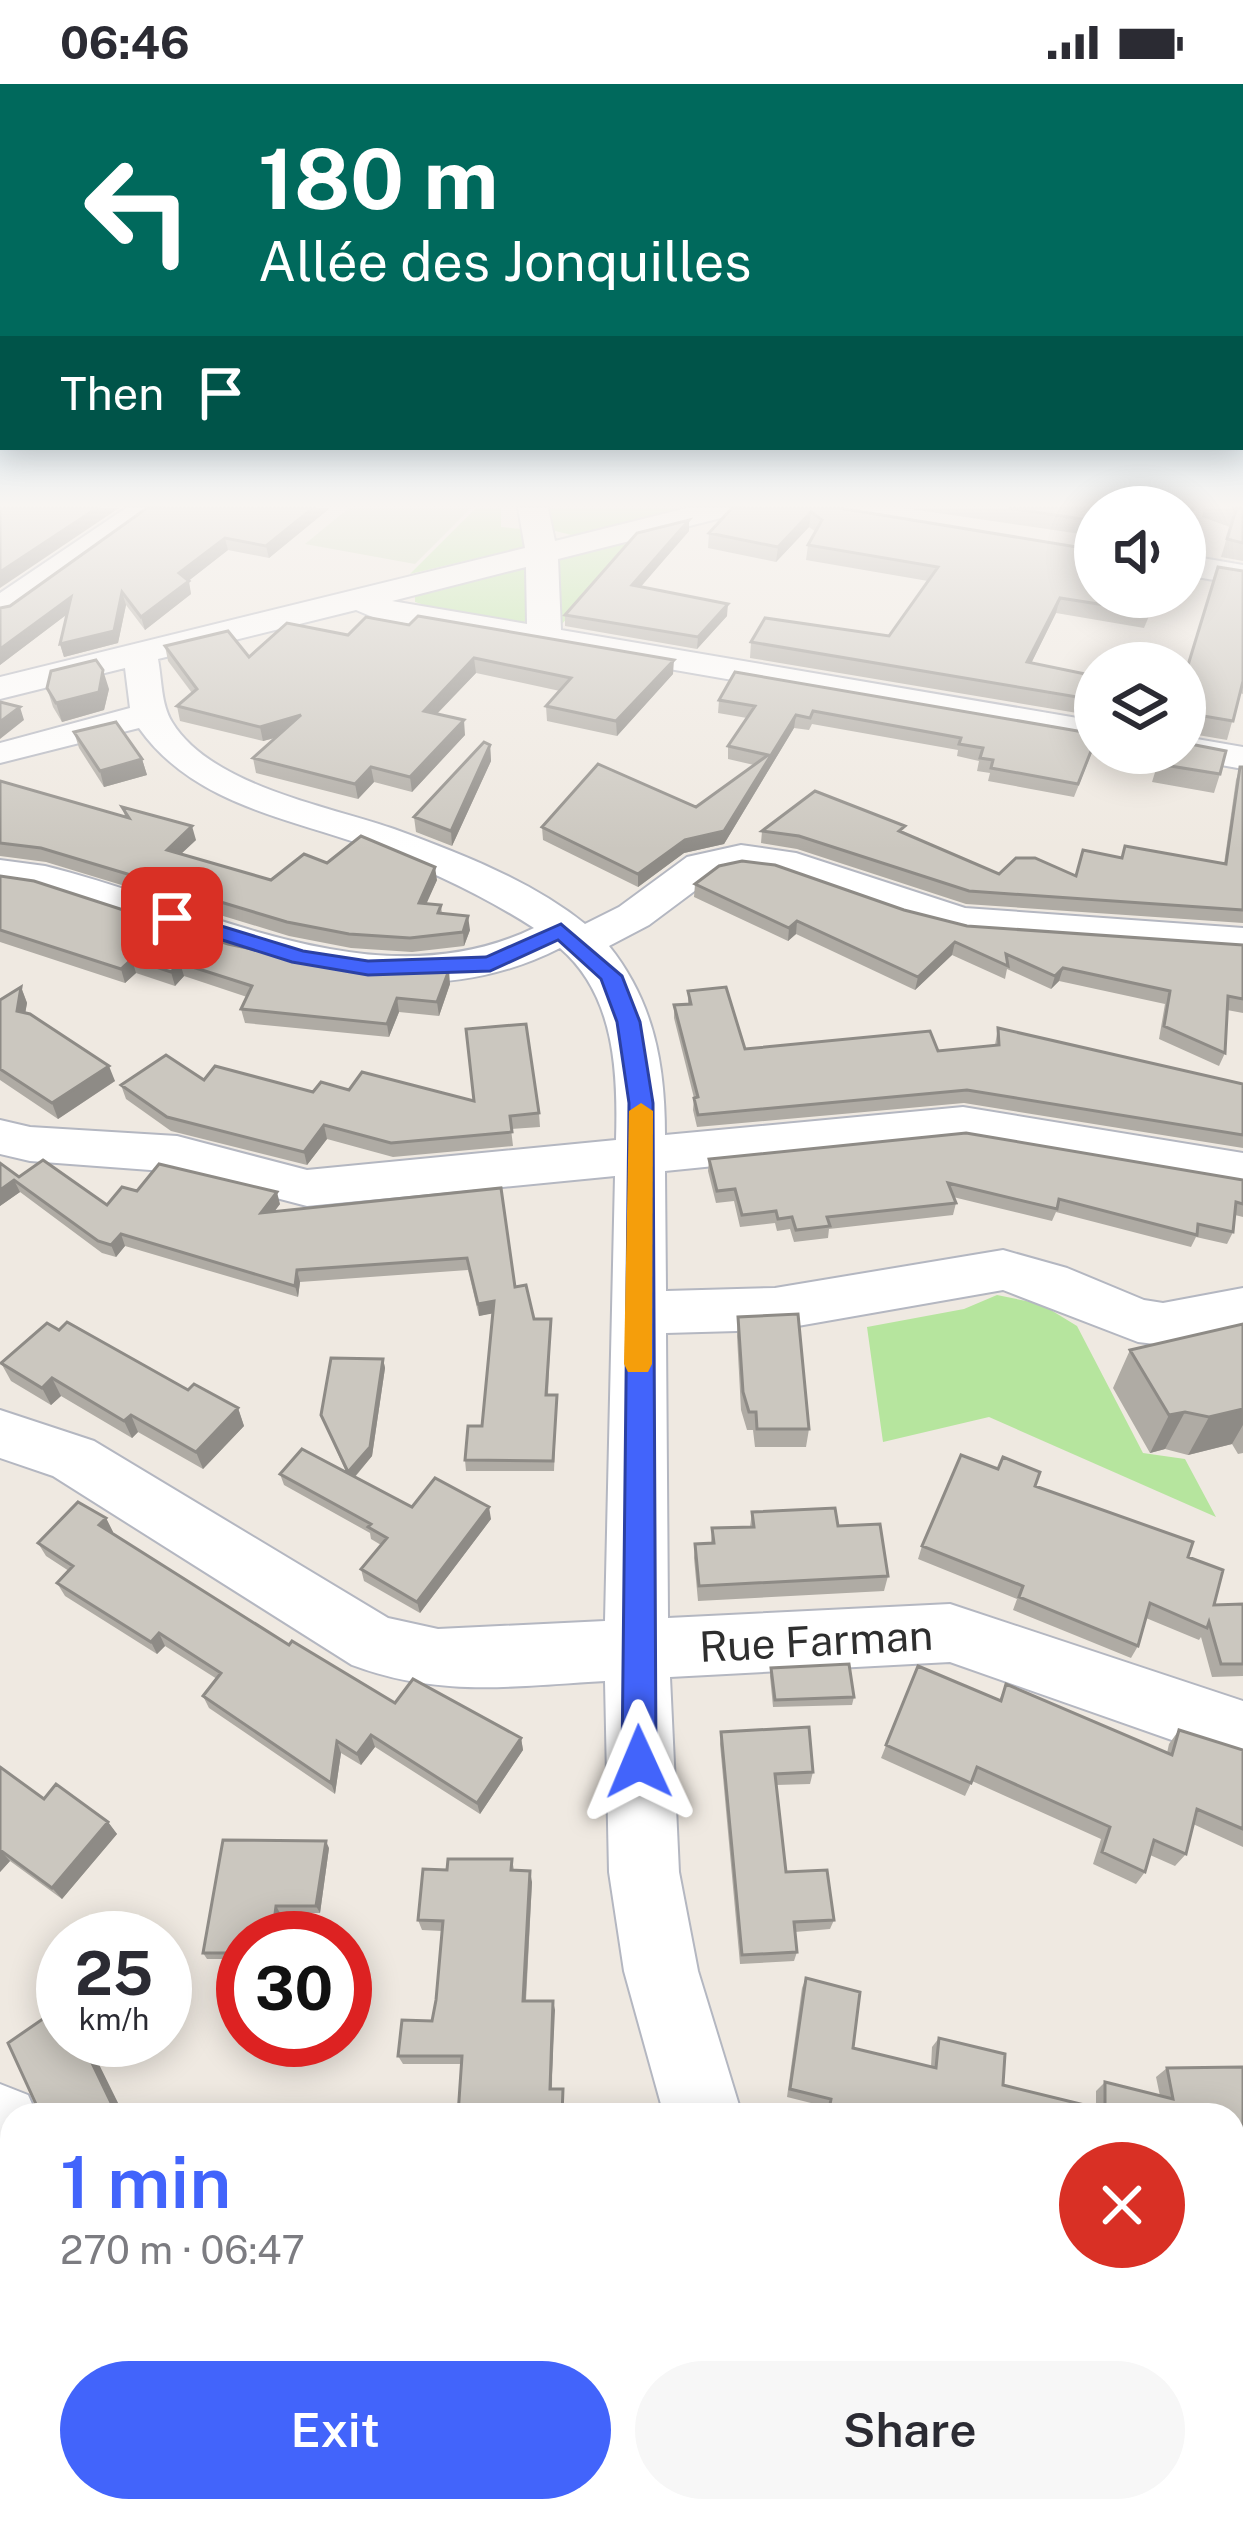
<!DOCTYPE html>
<meta charset="utf-8">
<style>
:root{--surface:#fff;--page:#f7f7f7;--text:#2b2b33;--muted:#7c7c81;--accent:#4264fb}
body{margin:0;font-family:"Public Sans",sans-serif;background:var(--page);color:var(--text);height:100vh;display:flex;flex-direction:column;font-size:45px;white-space:nowrap}
*{box-sizing:border-box;margin:0}
p{font-size:39px;color:var(--muted)}
.icon{flex:none;width:66px;height:66px;fill:none;stroke:currentColor;stroke-width:2;stroke-linecap:round;stroke-linejoin:round}
.map{position:relative;flex:1;overflow:hidden}
.side{position:absolute;left:0px;top:2019px;width:1245px;height:420px;display:flex;flex-direction:column;background:var(--surface);border-radius:36px 36px 0 0;box-shadow:0 6px 30px #0003}
.side>*{flex:none}
.hud{position:absolute;left:0px;top:0px;width:1245px;height:366px;box-shadow:0 6px 30px #0003;background:#00695c;color:#fff;overflow:hidden}
.tools{position:absolute;left:1074px;top:402px;display:grid;gap:24px}
.tools a{display:grid;place-items:center;width:132px;height:132px;border-radius:50%;background:var(--surface);box-shadow:0 6px 30px #0003;font-size:60px}
.speed{position:absolute;left:36px;top:1827px;display:flex;gap:24px;font-size:60px;font-weight:700;text-align:center}
.speed>*{display:grid;place-content:center;width:156px;height:156px;border-radius:50%;background:var(--surface);box-shadow:0 6px 30px #0003;line-height:1}
.speed small{font-size:30px;font-weight:400}
.speed .limit{border:18px solid #d22;background:#fff;color:#111}
.pin{position:absolute;display:grid;place-items:center;width:102px;height:102px;color:#fff;margin:-51px;border-radius:24px;box-shadow:0 6px 18px #0006}
.me{position:absolute;width:132px;margin:-66px;rotate:359deg;stroke-linejoin:round;filter:drop-shadow(0 0 9px #0008)}
.turn{display:flex;align-items:center;gap:42px;height:252px;padding:0 60px;font-size:54px}
.turn .icon{width:156px;height:156px;stroke-width:2.5}
.turn b{display:block;font-size:84px;line-height:102px}
.then{display:flex;align-items:center;height:114px;padding:0 60px;background:#0003;gap:24px;font-size:45px}
.round{display:grid;place-items:center;flex:none;width:126px;height:126px;border-radius:63px;background:var(--page)}
.head{display:flex;align-items:center;justify-content:space-between;height:204px;padding:0 60px}
h1{font-size:72px;font-weight:600;line-height:90px;color:var(--accent)}
.primary-button{display:flex;gap:24px;margin-top:auto;padding:24px 60px}
.primary-button a{flex:1;height:138px;border-radius:72px;background:var(--accent);color:#fff;font-size:48px;font-weight:600;line-height:138px;text-align:center}
.primary-button a+a{background:var(--page);color:var(--text)}
.status{display:flex;justify-content:space-between;align-items:center;height:84px;padding:0 60px;background:var(--surface);direction:ltr}
.status svg{height:33px;fill:currentColor}
.map>svg:first-child{display:block}
.green{fill:#b6e59e}
.cemetery{fill:#c8d9b8}
.lines{fill:none;stroke-linecap:round;stroke-linejoin:round}
.minor-casing{stroke:#b4b7c1;stroke-width:4}
.minor{fill:#fff;fill-rule:evenodd}
.wall{fill:#afaba4}
.shaded-wall{fill:#8e8b86}
.building{fill:#cbc7bf;stroke:#8e8b86;stroke-width:3}
.route{fill:#4264fb;stroke:#2b41a3;stroke-width:3}
.slow{fill:#f59e0b}
.labels{text-anchor:middle;stroke-width:9;stroke-linejoin:round;paint-order:stroke}
.street-label{font-size:42px;fill:#2e2e2e;stroke:#fff}
</style>
<div class="status"><b>06:46</b><svg viewBox="0 0 49 12"><path d="M0 12V9h3v3zM5 12V6h3v6zM10 12V3h3v9zM15 12V0h3v12zM26 1h20v11H26zM47 4h2v5h-2z"/></svg></div>
<div class="map">
<svg width="1243" height="2439" viewBox="0 0 1243 2439">
<rect width="100%" height="100%" fill="#efe9e1"/>
<!-- green -->
<path class="green" d="M476 424H501V443L522 445 525 463 410 490Z
M548 424H698L575 452 552 446Z
M636 454 562 540 550 475Z
M526 484 527 537 499 545 415 518V511Z
M997 1211 1041 1220 1077 1242 1143 1369 1185 1375 1216 1433 989 1333 883 1358 867 1243 964 1225Z
M0 2393 12 2395V2427H94L100 2439H0Z"/>
<!-- cemetery -->
<path class="cemetery" d="M349 424H471L415 480 305 460Z"/>
<g class="lines">
<defs>
<path id="minor" d="M126 424H162L12 531 0 534V509Z
M518 424H548L555 457 687 424H741L737 430 558 475 561 546 1095 637V659L375 534 356 526 158 575C162 596 161 620 172 638 211 702 328 722 394 745 459 769 530 796 585 840L619 823 687 773 741 761 796 769 965 824 1243 844V870L965 850 903 835 775 789 741 785 716 791 649 841 609 862C654 918 665 981 665 1051L963 1023 1243 1069V1105L963 1057 665 1087 666 1207 775 1204 1003 1166 1067 1184 1144 1216 1163 1219 1243 1204V1246L1163 1261 1138 1258 1003 1206 775 1246 666 1249 668 1534 950 1520 1243 1617V1681L950 1578 670 1593 679 1788 698 1887 742 2031H664L624 1887 609 1788 605 1597C514 1602 440 1614 352 1581L53 1392 0 1374V1326L94 1357 388 1534 438 1545 605 1537 615 1092 307 1122 177 1088 30 1077 0 1070V1036L30 1043 177 1052 307 1086 616 1056C618 988 615 911 560 864 392 950 204 857 40 806L0 800V776L45 782C201 820 375 921 534 844 481 810 424 784 366 762 284 733 192 719 139 644L0 679V659L130 624 125 584 0 615V593L525 464ZM526 483 527 540 392 517Z
M1185 471 1243 481V501L1185 491Z
M1185 653 1243 663V685L1172 672 1185 669Z
M0 2000 28 2011 37 2031H12V2106L0 2101Z
M1233 2171H1243V2255H1233Z
M131 2427H226L231 2439H136Z
M615 2427H705L701 2439H611Z
M793 2427H883L887 2439H797Z"/>
</defs>
<!-- minor casing -->
<use href="#minor" class="minor-casing"/>
<!-- minor -->
<use href="#minor" class="minor"/>
</g>
<!-- wall -->
<path class="wall" d="M147 424H330L269 474 228 466 188 497 191 510 145 546 126 521 118 559 64 573 60 560 66 531 0 581V524L10 522Z
M732 424H839L1157 513 1144 544 1056 529 1031 579 1095 592V632L750 574 751 558 889 552 928 497 806 476 808 461 816 448 809 443 776 478 708 464 709 449Z
M904 424H1095V452Z
M1204 424H1243V477L1221 473 1230 443 1202 433Z
M689 436V447L640 503 727 532 697 565 565 542V531Z
M1243 487V610L1240 609 1227 656 1186 649 1185 651V591Z
M348 551 673 590 617 652 547 637 546 622 560 607 476 589 437 630 465 651 412 708 374 698 358 715 256 689 253 674 275 654 263 657 180 637 177 622 192 609 168 577 165 562 249 573Z
M47 604 109 605 104 626 62 638 53 623Z
M719 616 1094 663 1074 713 988 697 990 689 977 687 979 677 957 672 958 666 812 640 809 646 794 644 724 760 684 769 638 803 543 756 542 743 696 723 754 681 728 675V662L747 634 718 629Z
M74 648 142 675 147 691 104 703 79 664Z
M490 661 491 677 452 762 416 748 414 733Z
M1161 669 1220 690 1214 709 1152 698Z
M1240 683H1243V839L966 820 797 765 761 759 762 747 904 749 999 790 1076 792 1122 774 1224 780 1236 696Z
M0 697 125 732 122 723 196 756 181 770 271 796 327 779 437 796 426 819 441 821 442 830 470 846 464 862 412 868 351 864 289 852 46 778 0 772Z
M0 792 228 860 362 888 450 900 439 932 399 928 389 953 245 939 241 925 247 913 184 892 175 902 136 889 125 899 0 858Z
M695 800 904 826 967 842 1243 861V929L1227 926 1225 969 1219 982 1159 955 1165 920 1059 897 1051 905 1007 885 1005 895 952 871 915 906 796 850 788 857 694 813Z
M21 903 27 919 25 929 115 997 58 1035 0 996V916Z
M688 907 745 965 938 967 995 961 998 944 1243 1000V1064L964 1019 697 1043 693 1026 694 1014 674 934V921L688 920Z
M204 996 313 1008 349 1006 474 1017 539 1029 540 1043 511 1045 513 1062 393 1073 327 1055 307 1081 171 1047 126 1015 121 1001Z
M709 1075 1243 1096V1133L1235 1131 1233 1148 1227 1160 1196 1153 1191 1163 1056 1128 1052 1137 953 1113 956 1119 953 1131 829 1145 828 1154 794 1158 790 1145 777 1147 775 1139 740 1143 734 1117 716 1119 708 1087Z
M0 1079 19 1093 107 1121 137 1107 280 1120 274 1128 501 1104 515 1203 534 1235H551L548 1311H557L554 1387H466L465 1376 482 1342 492 1229 479 1232 468 1186 300 1198 298 1213 125 1162 116 1173 102 1169 20 1108 0 1122Z
M738 1233 809 1345 806 1363H755L753 1346H747L741 1326 737 1252Z
M1243 1240V1369L1238 1370 1232 1360 1188 1371 1165 1365 1150 1369 1113 1304 1130 1266Z
M383 1275 385 1284 372 1372 355 1393 412 1423 491 1435 420 1529 364 1497 361 1485 381 1461 371 1455 370 1449 284 1401 280 1390 346 1388 321 1331Z
M1 1279 188 1306 238 1324 244 1342 203 1385 138 1348 132 1354 61 1312 51 1321 11 1297Z
M1035 1402 1188 1473 1214 1521 1243 1520V1592L1212 1593 1201 1553 1199 1556 1146 1534 1138 1562 1131 1574 1013 1526 1017 1515 918 1475 922 1462Z
M752 1428 838 1442 888 1492 884 1507 698 1517 694 1474 695 1460 711 1459 712 1444 750 1443Z
M106 1434 113 1448 112 1449 289 1561 395 1619 521 1654 523 1666 480 1730 375 1663 361 1681 341 1669 335 1710 209 1624 203 1612 217 1595 165 1562 157 1570 65 1512 57 1499 69 1487 46 1472 38 1459Z
M918 1582 999 1617 1006 1600 1167 1669 1169 1660 1179 1646 1243 1666V1763L1193 1740 1186 1770 1175 1782 1150 1771 1145 1788 1136 1800 1093 1780 1101 1755 972 1697 965 1712 881 1674Z
M771 1584 854 1613 852 1621 773 1623 770 1592Z
M721 1648 813 1688 810 1700 776 1701 786 1788 834 1836 830 1845 795 1848 797 1868 794 1877 740 1880 720 1660Z
M0 1683 44 1715 108 1738 117 1750 62 1815 10 1777 0 1788Z
M329 1764 320 1829H280L276 1854H243V1875H207L203 1869Z
M512 1775 514 1786 532 1798 526 1917H553L552 2005H563L564 2013 462 1980H403L398 1972 432 1937 436 1916 442 1847 422 1846 418 1836 447 1786Z
M806 1894 853 1964 931 1983 932 1963 939 1954 1003 2001 1096 2024V2007L1105 1998 1160 2012 1156 1993 1167 1984 1243 1983V2158H1233V2031H825L827 2023 787 2013 802 1904Z
M1188 2427H1233L1243 2439H1190Z"/>
<!-- shaded-wall -->
<path class="shaded-wall" d="M97 424H119L0 504V488Z
M313 424H330L269 474 266 462Z
M811 428 809 443 776 478 778 463Z
M689 436V447L632 513V501Z
M225 454 228 466 182 502 179 489Z
M189 497 191 510 145 546 141 533Z
M122 508 126 521 118 559 64 573 60 560Z
M71 513 74 525 0 581V565Z
M1060 514 1056 529 1024 594 1027 578Z
M728 520 727 532 697 565 698 553Z
M474 574 476 589 425 642 424 627Z
M674 576 673 590 617 652 616 637Z
M103 586 109 605 104 626 62 638 56 619Z
M20 623 24 636 0 655V638Z
M301 631 304 646 263 657 260 643Z
M796 631 794 644 724 760 684 769 638 803V790L685 756 724 747Z
M464 636 465 651 412 708 410 693Z
M490 661 491 677 452 762 451 747Z
M142 675 147 691 104 703 100 687Z
M371 683 374 698 358 715 355 700Z
M192 742 196 756 170 780 167 766Z
M435 783 437 796 421 832 419 819Z
M468 832 470 846 464 862 463 848Z
M797 837 796 850 788 857 789 844Z
M955 858 952 871 915 906 918 893Z
M132 875 136 889 125 899 121 885Z
M180 879 184 892 175 902 171 888Z
M1063 884 1059 897 1051 905 1055 892Z
M449 886 450 900 439 932 437 918Z
M21 903 27 919 23 942 17 927Z
M397 914 399 928 389 953 387 940Z
M109 982 115 997 58 1035 52 1019Z
M324 1041 327 1055 307 1081 304 1068Z
M14 1096 20 1108 0 1122V1106Z
M277 1108 280 1120 264 1141 261 1129Z
M121 1150 125 1162 116 1173 111 1161Z
M297 1186 300 1198 298 1213 295 1202Z
M494 1217 495 1229 479 1232 478 1220Z
M383 1275 385 1284 372 1372 351 1397 348 1388Z
M52 1294 61 1312 51 1321 42 1304Z
M238 1324 244 1342 203 1385 196 1368Z
M1243 1325V1341L1232 1360 1188 1371 1209 1333Z
M1185 1328 1165 1365 1150 1369 1169 1331Z
M131 1331 138 1348 132 1354 124 1337Z
M489 1423 491 1435 420 1529 417 1518Z
M106 1434 113 1448 106 1455 99 1441Z
M159 1549 165 1562 157 1570 151 1558Z
M371 1651 375 1663 361 1681 357 1670Z
M521 1654 523 1666 480 1730 477 1719Z
M337 1657 341 1669 335 1710 331 1699Z
M108 1738 117 1750 62 1815 52 1804Z
M326 1757 329 1764 320 1829 316 1822Z
M0 1766 10 1777 0 1788Z
M530 1787 532 1798 525 1926 523 1917Z
M276 1822 280 1829 276 1854H272Z
M553 1917 555 1926 551 2013 550 2005Z
M81 1956H87L124 2031H117Z"/>
<!-- building -->
<path class="building" d="M0 424H97L0 488Z
M147 424H313L266 462 225 454 179 489 189 497 141 533 122 508 114 547 60 560 71 513 0 565V524L10 522Z
M732 424H839L1095 466V513H1155L1149 528 1060 514 1027 578 1095 592V616L751 558 765 534 889 552 938 483 808 461 822 436 811 428 778 463 709 449Z
M1008 424H1095V437Z
M1185 424H1193L1185 442Z
M1232 424H1243V459L1227 455 1236 426Z
M689 436 632 501 728 520 698 553 565 531 637 449Z
M1218 483 1243 487V597L1233 637 1192 630 1186 635 1185 648V591Z
M418 532 674 576 616 637 546 622 571 594 474 574 424 627 464 636 410 693 371 683 355 700 253 674 301 631 260 643 177 622 197 605 165 562 228 547 249 573 287 539 348 551 366 533 409 541Z
M96 576 103 586 99 608 56 619 47 604 51 587Z
M735 588 1095 650V657L1078 700 991 684 993 676 980 674 983 664 959 660 961 654 813 627 810 634 796 631 724 747 685 756 638 790 542 743 598 680 696 723 768 671 728 662 755 622 719 616Z
M0 618 20 623 0 638Z
M116 638 142 675 100 687 74 648Z
M484 658 490 661 451 747 414 733Z
M1185 659 1226 667 1220 690 1158 680 1161 669H1185Z
M1240 683H1243V826L969 807 799 752 762 747 815 707 905 742 899 747 999 790 1016 774H1035L1076 792 1083 766 1122 774 1125 762 1226 780Z
M0 697 129 734 122 723 192 742 167 766 271 796 304 770 327 779 361 752 435 783 419 819 441 821 438 829 468 832 463 848 410 854 349 850 287 838 41 764 0 759Z
M742 777 775 781 904 826 967 842 1243 861V915L1228 912 1225 969 1164 942 1170 907 1063 884 1055 892 1006 870 1008 882 955 858 918 893 797 837 789 844 695 800 719 782Z
M0 792 34 797 228 860 362 888 449 886 437 918 397 914 387 940 241 925 252 902 180 879 171 888 132 875 121 885 0 846Z
M21 903 17 927 30 930 109 982 52 1019 0 985V916Z
M726 903 745 965 930 947 938 967 999 961 998 944 1243 1000V1051L967 1006 698 1031 694 1014 698 1013 674 921 691 920 688 907Z
M526 940 539 1029 510 1032 512 1048 391 1059 324 1041 304 1068 167 1033 121 1001 166 971 204 996 215 982 313 1008 321 998 349 1006 362 988 474 1017 466 945Z
M966 1049 1243 1096V1120L1236 1118 1233 1148 1198 1140 1197 1151 1059 1115 1057 1125 948 1099 956 1119 827 1133 830 1142 796 1146 792 1133 778 1135 776 1127 742 1131 735 1105 717 1107 709 1075Z
M43 1076 107 1121 122 1103 137 1107 159 1080 277 1108 261 1129 501 1104 515 1203 526 1201 534 1235H551L546 1311H557L553 1377 465 1376 468 1342H482L494 1217 478 1220 467 1174 297 1186 295 1202 121 1150 111 1161 98 1157 14 1096 0 1106V1079L19 1093Z
M798 1230 809 1345H757L756 1328H749L743 1308 738 1233Z
M67 1238 188 1306 194 1300 238 1324 196 1368 131 1331 124 1337 52 1294 42 1304 1 1279 47 1239 59 1246Z
M1243 1240V1325L1209 1333 1185 1328 1169 1331 1130 1266Z
M331 1274 383 1275 370 1363 348 1388 321 1331Z
M302 1365 412 1423 435 1394 489 1423 417 1518 361 1485 387 1454 368 1443 371 1440 280 1390Z
M961 1371 998 1385 1003 1373 1040 1388 1035 1402 1193 1458 1188 1473 1223 1486 1214 1521 1243 1520V1580H1221L1209 1538 1207 1544 1150 1519 1138 1562 1019 1513 1023 1502 922 1462Z
M78 1418 106 1434 99 1441 289 1561 292 1557 395 1619 413 1595 521 1654 477 1719 371 1651 357 1670 337 1657 331 1699 203 1612 221 1589 159 1549 151 1558 57 1499 73 1482 38 1459Z
M835 1424 838 1442 880 1440 888 1492 699 1502 695 1460 714 1459 712 1444 754 1443 752 1428Z
M849 1580 854 1613 775 1616 771 1584Z
M918 1582 1001 1617 1006 1600 1172 1671 1179 1646 1243 1666V1745L1197 1725 1186 1770 1154 1756 1145 1788 1102 1768 1110 1743 977 1683 971 1699 886 1661Z
M809 1643 813 1688 775 1690 786 1788 827 1786 834 1836 794 1838 797 1868 742 1871 721 1648Z
M0 1683 44 1715 56 1700 108 1738 52 1804 0 1766Z
M223 1756 326 1757 316 1822H276L272 1854H243V1869H203Z
M448 1775H512L511 1786 530 1787 523 1917H553L550 2005H563L562 2031H458L462 1972H398L402 1936 432 1937 436 1916 443 1837 418 1836 423 1785 447 1786Z
M806 1894 860 1908 853 1964 936 1984 939 1954 1005 1970 1003 2001 1105 2026V1998L1173 2015 1167 1984 1243 1983V2153H1234L1233 2148V2031H828L831 2015 790 2005Z
M63 1921V1956H81L117 2031H41L8 1959Z
M1243 2263V2439H1204L1201 2427H1233V2264Z"/>
<!-- sky -->
<linearGradient id="sky" x2="0" y2="1"><stop stop-color="#7abfeb"/><stop offset="0.55" stop-color="#f8f5f2"/><stop offset="1" stop-color="#f8f5f2" stop-opacity="0"/></linearGradient>
<rect width="1243" height="766" fill="url(#sky)"/>
<!-- route -->
<path class="route" d="M172 827 303 867 368 877 486 873 561 840 622 892 640 938 653 1019 656 1678 651 1690 639 1695 627 1690 622 1678 629 1019 617 938 601 895 558 856 490 887 368 891 292 878 165 838V829Z"/>
<!-- slow -->
<path class="slow" d="M641 1019 653 1027 652 1280 648 1288H628L624 1280 629 1027Z"/>
<g class="labels">
<!-- street labels -->
<g class="street-label">
<text transform="translate(816 1557) rotate(-3)" y="15">Rue Farman</text>
</g>
</g>
</svg>
<div class="tools">
<a><svg class="icon" aria-label="sound" viewBox="0 0 24 24"><path d="M4 9h4l5-4v14l-5-4H4zM17 9q2 3 0 6"/></svg></a>
<a><svg class="icon" aria-label="layers" viewBox="0 0 24 24"><path d="M12 4l9 5-9 5-9-5zM3 14l9 5 9-5"/></svg></a>
</div>
<div class="speed"><div>25<small>km/h</small></div><div class="limit">30</div></div>
<div class="pin" style="left:172px;top:834px;background:#d93025"><svg class="icon" aria-label="arrive" viewBox="0 0 24 24"><path d="M6 21V4h12l-3 4 3 4H6"/></svg></div>
<svg class="me" style="left:639px;top:1678px" viewBox="-20 -20 40 40"><path d="M0-17L14 15 0 8-14 15z" fill="#4264fb" stroke="#fff" stroke-width="4"/></svg>
<div class="hud">
<div class="turn"><svg class="icon" aria-label="left" viewBox="0 0 24 24"><path d="M17 20v-9H6M10 6l-5 5 5 5"/></svg><div><b>180 m</b>Allée des Jonquilles</div></div>
<div class="then">Then<svg class="icon" aria-label="arrive" viewBox="0 0 24 24"><path d="M6 21V4h12l-3 4 3 4H6"/></svg></div>
</div>
<section class="side">
<div class="head"><div><h1>1 min</h1><p>270 m · 06:47</p></div><a class="round" style="background:#d93025;color:#fff"><svg class="icon" aria-label="close" viewBox="0 0 24 24"><path d="M6 6l12 12M18 6L6 18"/></svg></a></div>
<div class="primary-button"><a>Exit</a><a>Share</a></div>
</section>
</div>
